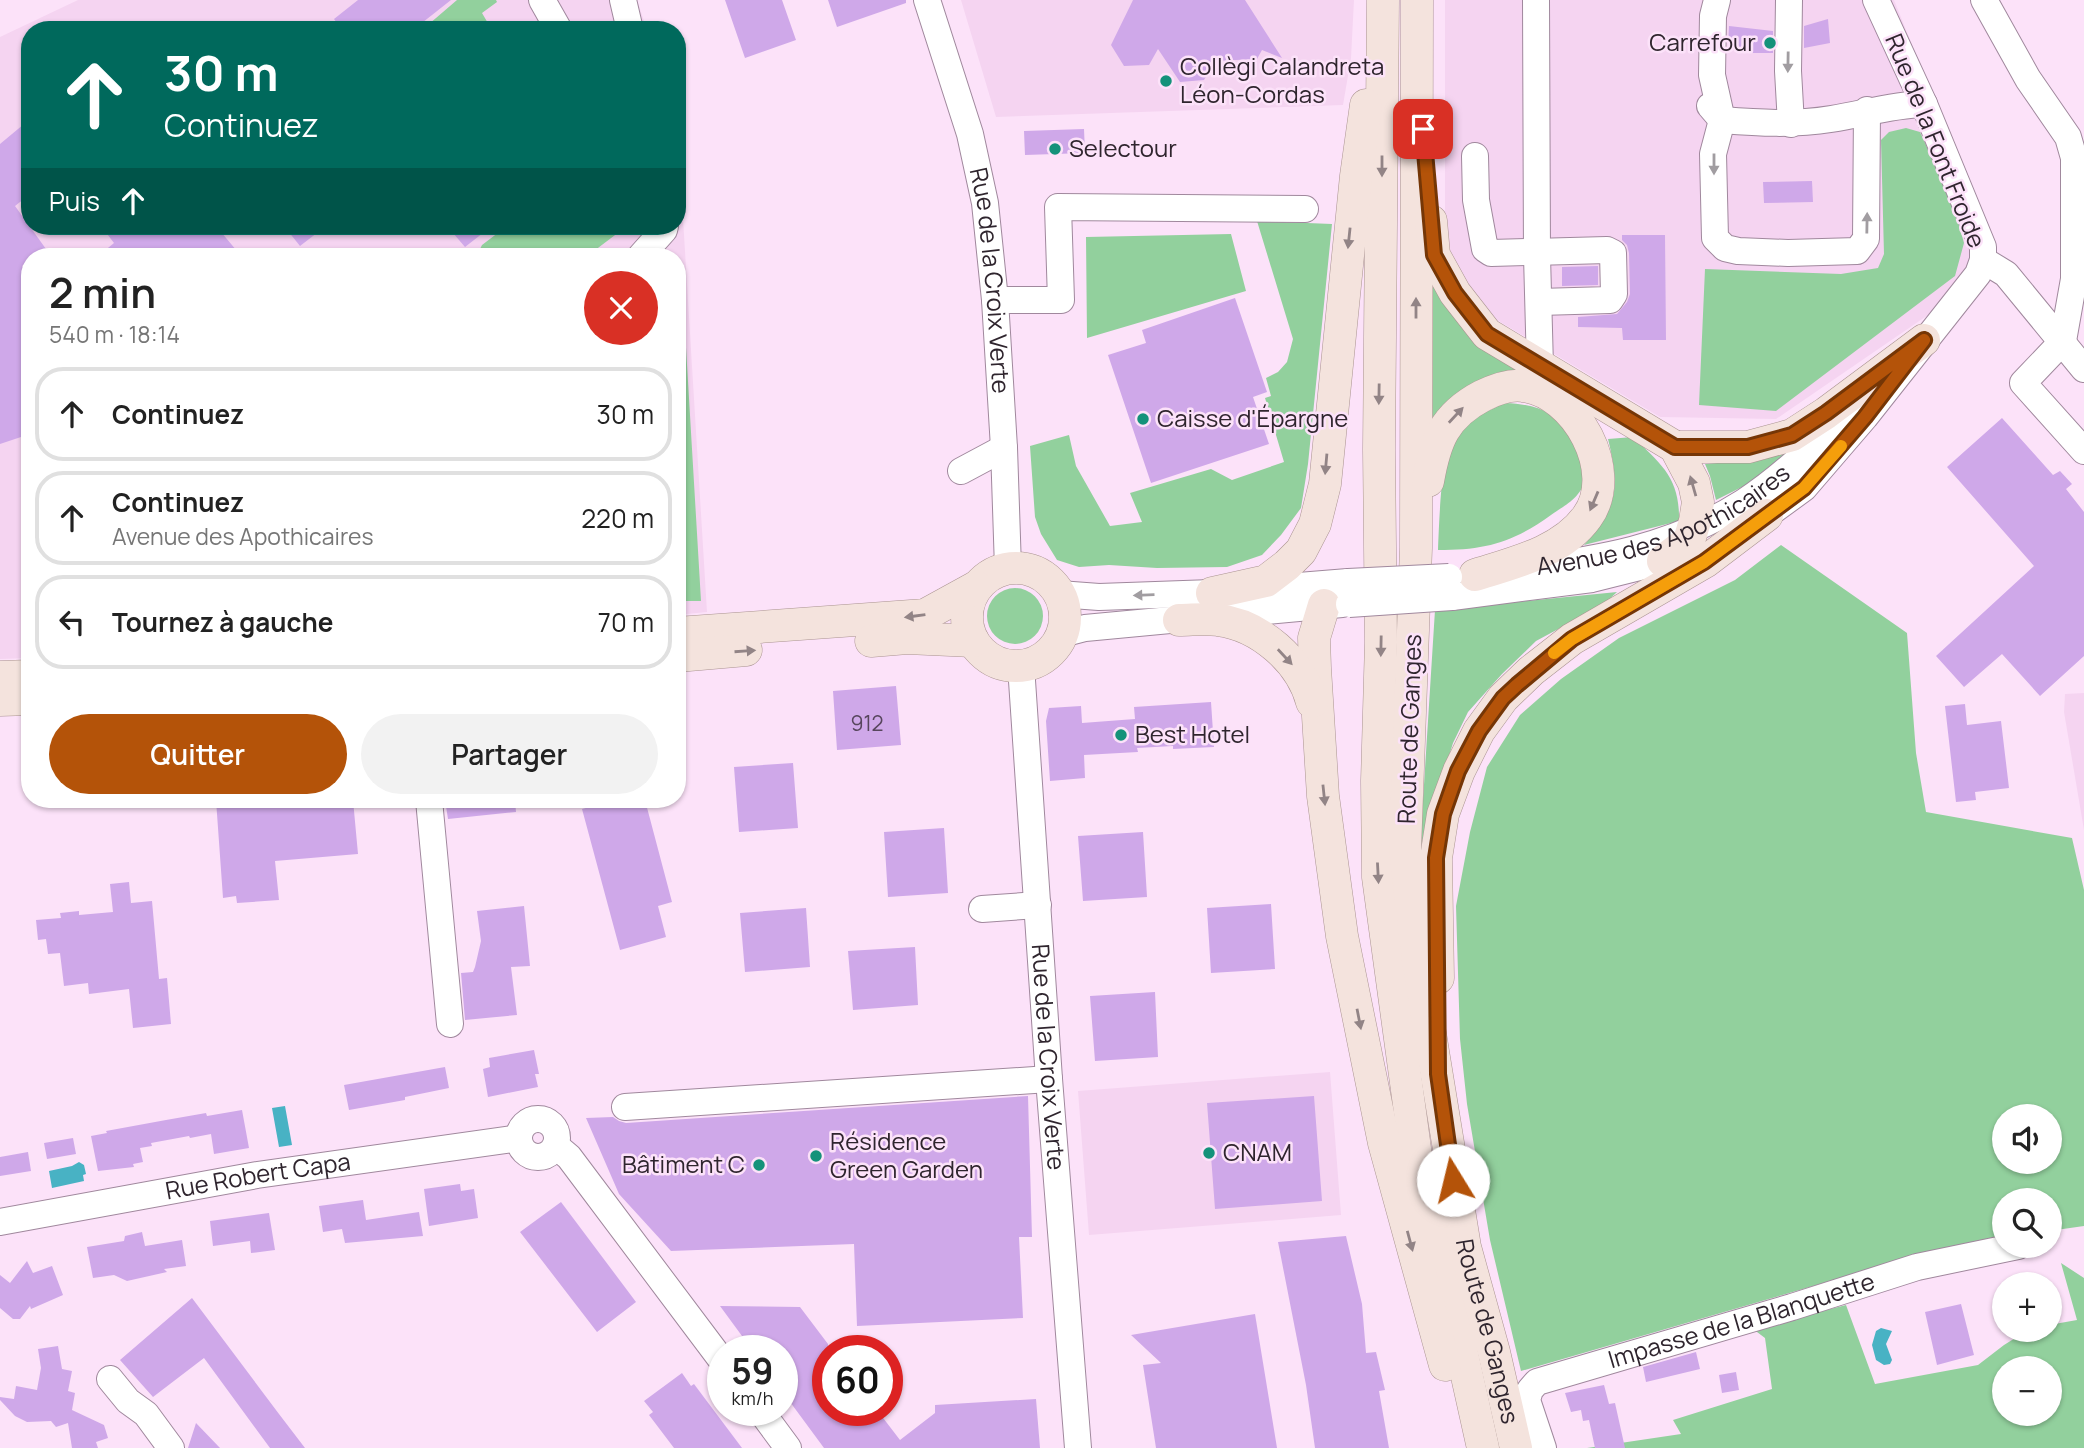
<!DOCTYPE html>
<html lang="fr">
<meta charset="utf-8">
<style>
:root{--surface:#fff;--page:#f2f2f2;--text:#222;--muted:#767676;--line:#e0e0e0;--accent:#b45309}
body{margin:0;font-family:Manrope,sans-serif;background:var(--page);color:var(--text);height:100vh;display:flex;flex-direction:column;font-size:26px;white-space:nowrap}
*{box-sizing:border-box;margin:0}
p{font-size:23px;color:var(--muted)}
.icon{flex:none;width:38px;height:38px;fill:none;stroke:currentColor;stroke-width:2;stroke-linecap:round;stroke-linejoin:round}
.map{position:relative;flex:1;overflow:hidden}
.side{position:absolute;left:21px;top:248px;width:665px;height:560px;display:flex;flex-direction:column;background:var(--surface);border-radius:28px;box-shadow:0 2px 5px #0004}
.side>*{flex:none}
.hud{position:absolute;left:21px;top:21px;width:665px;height:214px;border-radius:28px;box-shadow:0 2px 5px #0004;background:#00695c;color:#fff;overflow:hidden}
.buttons{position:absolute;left:1992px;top:1104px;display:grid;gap:14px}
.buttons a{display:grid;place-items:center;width:70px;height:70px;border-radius:50%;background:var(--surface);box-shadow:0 2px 5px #0004;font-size:35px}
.speed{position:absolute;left:707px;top:1335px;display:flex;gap:14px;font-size:35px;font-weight:700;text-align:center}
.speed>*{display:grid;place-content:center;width:91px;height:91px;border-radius:50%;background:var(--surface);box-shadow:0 2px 5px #0004;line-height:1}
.speed small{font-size:18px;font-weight:400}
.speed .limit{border:10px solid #d22;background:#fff;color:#111}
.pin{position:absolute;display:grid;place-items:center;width:60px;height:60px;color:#fff;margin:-30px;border-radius:14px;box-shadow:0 4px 10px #0006}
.me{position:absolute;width:77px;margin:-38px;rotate:351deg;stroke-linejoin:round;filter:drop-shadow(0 0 5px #0008)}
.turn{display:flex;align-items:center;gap:24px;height:147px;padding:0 28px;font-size:32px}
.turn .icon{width:91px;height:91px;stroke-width:2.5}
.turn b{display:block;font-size:49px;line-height:60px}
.then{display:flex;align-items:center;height:66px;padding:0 28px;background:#0003;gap:14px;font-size:26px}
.round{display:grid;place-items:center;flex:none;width:74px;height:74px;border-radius:37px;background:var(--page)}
.summary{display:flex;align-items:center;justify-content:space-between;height:119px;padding:0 28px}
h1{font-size:42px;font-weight:600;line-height:52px}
.cta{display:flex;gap:14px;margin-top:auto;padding:14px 28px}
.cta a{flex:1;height:80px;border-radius:42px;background:var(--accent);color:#fff;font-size:28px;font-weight:600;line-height:80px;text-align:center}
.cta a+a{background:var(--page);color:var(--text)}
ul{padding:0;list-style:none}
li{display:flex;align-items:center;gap:21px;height:94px;margin:0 14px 10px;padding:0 14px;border:4px solid var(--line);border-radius:28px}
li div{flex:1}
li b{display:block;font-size:26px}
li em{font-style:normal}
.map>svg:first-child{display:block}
.built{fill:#f5d4f1}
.green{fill:#92d09d;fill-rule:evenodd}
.water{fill:#48b2c4}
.building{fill:#cfa8e9}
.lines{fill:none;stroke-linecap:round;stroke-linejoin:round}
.minor-casing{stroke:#a0889d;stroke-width:28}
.major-casing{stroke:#aa9491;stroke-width:33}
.minor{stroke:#fff;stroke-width:26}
.major{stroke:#f4e3dd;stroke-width:32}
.minor-bridge-casing{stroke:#a0889d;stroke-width:28;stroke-linecap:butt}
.minor-bridge{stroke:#fff;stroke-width:26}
.oneway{fill:#a19da1}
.oneway2{fill:#928486}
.route-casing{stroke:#753606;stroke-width:18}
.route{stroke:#b45309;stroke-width:12}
.slow{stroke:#f59e0b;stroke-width:12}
.poi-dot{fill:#14927a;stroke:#fce2f9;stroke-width:2.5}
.labels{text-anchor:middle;stroke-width:5;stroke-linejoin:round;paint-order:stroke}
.number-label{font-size:21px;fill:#57465d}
.poi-label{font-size:24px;fill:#2f252e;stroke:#fce2f9;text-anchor:start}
.street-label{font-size:24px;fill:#2f252e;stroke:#fce2f9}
</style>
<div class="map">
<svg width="2084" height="1448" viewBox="0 0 2084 1448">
<rect width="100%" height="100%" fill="#fce2f9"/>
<!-- built -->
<path class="built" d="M78 0H637L647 30H30V226H677V120L707 612 677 615V257H30V658L0 659V37Z
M961 0H1354L1351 58 1343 105 996 117Z
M1445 0H1894L2001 265 1776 419 1660 417 1487 314 1445 249Z
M2084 693V830L2064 712 2065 694Z
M1330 1072 1341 1215 1089 1235 1078 1091Z"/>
<!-- green -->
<path class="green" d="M457 0H496L497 2 482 13 492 30H422Z
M1906 128 1920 132 1953 203 1964 243 1955 276 1776 411 1699 405 1705 269 1841 274 1878 268 1884 254 1881 140 1889 132Z
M1257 221 1332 224 1308 464 1301 508 1281 535 1262 555 1227 567 1157 568 1109 565 1079 567 1057 560 1041 534 1035 517 1030 446 1069 435 1076 466 1110 526 1142 522 1130 493 1211 469 1232 480 1284 462 1265 398 1271 396 1266 378 1278 372 1287 362 1293 339Z
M507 226H627L586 257H476L482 245Z
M1231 234 1246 291 1087 338 1086 237Z
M681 263 701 601H677V534L686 483 677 427V266Z
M1431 282 1533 375C1476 383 1457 378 1427 433Z
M1505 403C1563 405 1572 432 1586 481 1576 501 1568 503 1551 515 1512 543 1485 550 1438 550 1439 526 1441 453 1453 435 1462 422 1490 410 1505 403Z
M1633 437C1662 465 1680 478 1679 521L1584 545C1618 507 1620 488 1608 439Z
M1798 443 1760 478 1716 500 1710 476 1705 464 1766 459Z
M1781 545 1907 633 1916 753 1926 812 2072 838 2084 890V1226L2049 1231V1200H2004V1237L1913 1257 1521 1371 1490 1240 1467 1104 1460 1039 1456 906 1470 832 1487 767 1520 715 1561 679 1619 638 1735 580ZM2004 1116H2049V1162H2004Z
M987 616a28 28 0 1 1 56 0a28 28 0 1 1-56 0Z
M1617 592 1603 605 1536 641 1502 674 1468 712 1453 743 1420 848 1435 610Z
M2061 1263 2084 1278V1448H1587L1681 1434 1673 1420 1772 1389 1765 1338 1753 1329 1846 1305 1875 1384 1978 1365 2004 1345 2028 1330H2049V1325L2077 1320ZM2004 1368H2049V1414H2004Z"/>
<!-- water -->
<path class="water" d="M285 1106 292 1145 279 1147 272 1108Z
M79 1162 84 1165 86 1174 83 1175 84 1181 52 1188 49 1171 72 1166Z
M1881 1328 1892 1331 1886 1344 1892 1360 1890 1364 1884 1365 1876 1360 1872 1345 1876 1331Z"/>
<!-- building -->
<path class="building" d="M358 0H451L413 30H342L334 19Z
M725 0H782L796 40 745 58Z
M828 0H906V3L837 27Z
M1133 0H1245L1282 58 1262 50 1257 59 1215 61 1204 80 1180 82 1158 49 1149 65 1124 66 1111 45Z
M1828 19 1830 43 1804 48V26Z
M1729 26 1773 31V53H1747L1728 49Z
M30 119V194L15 206 46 249 34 257H30V261L22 266 30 276V437H21L0 444V144Z
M1084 129 1085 153 1025 155 1024 131Z
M1812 181 1813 202 1764 203 1763 182Z
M101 226H216L242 257H97L114 243Z
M284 226H326L300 246Z
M447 226H492L465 247Z
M1622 235H1665L1666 340H1623L1622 328 1578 327V317L1617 314 1627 302 1630 294 1629 253 1627 245 1622 240Z
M1598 266V285L1562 286V267Z
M1235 298 1267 392 1253 397 1269 444 1151 483 1108 355 1146 343 1142 330Z
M2002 418 2053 475 2060 471 2072 484 2066 489 2084 512V656L2040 696 2002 654 1964 687 1936 656 2034 566 1947 467Z
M896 686 901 745 837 750 833 691Z
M1211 702 1214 747 1173 749V746L1137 748 1138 752 1084 755 1085 778 1050 781 1046 721 1049 708 1081 706 1082 723 1135 719 1134 707Z
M1965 704 1967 725 2001 721 2009 788 1975 792 1976 800 1956 802 1945 706Z
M793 763 798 828 739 832 734 767Z
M216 800H353L358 854 275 861 279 900 237 903 236 896 223 898Z
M445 800H515L516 812 448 819Z
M615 800H645L672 902 658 906 666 937 620 950 582 809Z
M944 828 948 893 888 897 884 832Z
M1143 832 1147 897 1083 901 1078 836Z
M129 882 131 903 152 901 159 979 167 978 171 1024 133 1028 129 989 89 994 88 983 64 986 60 953 48 954 46 939 38 940 36 920 61 918 60 913 79 911V915L113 912 110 884Z
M1271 904 1275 969 1211 973 1207 908Z
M524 906 530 966 511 967 517 1015 465 1020 461 973 473 972 475 967 481 941 477 911Z
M806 908 810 967 745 972 740 913Z
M915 947 918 1005 853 1010 848 951Z
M1155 992 1158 1057 1095 1061 1090 996Z
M534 1050 539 1074H535L538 1087 488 1097 483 1069 490 1067 489 1058Z
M445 1067 449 1088 405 1097V1100L349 1110 344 1085Z
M1028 1096 1032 1237H1019L1023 1318 857 1326 854 1244 671 1251 619 1194 586 1118 613 1117 619 1121 626 1123Z
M1314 1096 1322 1201 1215 1209 1207 1103Z
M242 1110 249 1148 214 1154 211 1134 190 1138 189 1136 151 1143 152 1146 140 1148 143 1162 133 1164 134 1167 98 1171 91 1136 107 1133 106 1131 166 1120 206 1113 207 1116Z
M73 1138 76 1154 47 1159 44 1143Z
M28 1152 31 1171 0 1176V1157Z
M460 1184 461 1191 474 1189 478 1218 429 1226 424 1189Z
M363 1200 366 1220 419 1212 423 1236 345 1243 342 1229 323 1232 319 1206Z
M561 1202 636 1302 597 1332 520 1232Z
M269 1213 275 1250 251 1253 250 1241 213 1246 210 1221Z
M142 1232 145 1246 182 1240 186 1266 164 1269 167 1272 127 1281 114 1275 93 1278 87 1247 124 1241 125 1236Z
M1346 1236 1362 1304 1366 1353 1376 1352 1385 1390 1379 1391 1389 1448H1315L1306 1385 1278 1242Z
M27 1261 33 1273 52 1266 63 1295 31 1309 30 1306 20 1319H13L0 1308V1275L10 1283Z
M192 1298 279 1414 305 1448H270L204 1358 153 1397 120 1360Z
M1961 1304 1974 1355 1937 1365 1925 1312Z
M720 1306 800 1307 828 1344V1410H877L900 1440 935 1413V1405L1036 1399 1040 1448H824L782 1391V1351H753Z
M1255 1314 1277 1448H1156L1143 1365 1161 1363 1131 1335Z
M58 1346 62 1369 72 1371 68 1391 75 1393 72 1410 104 1425 108 1438 96 1442 98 1448H72L68 1423 56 1427 51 1421 27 1422 15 1416 0 1400V1397L14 1399 16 1386 37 1390 41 1368 38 1349Z
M1696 1352 1700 1369 1646 1382 1643 1367Z
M1736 1372 1739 1390 1722 1393 1719 1375Z
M682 1373 691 1386 694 1384 742 1448H674L649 1415 653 1412 644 1401Z
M1604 1385 1609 1404 1615 1403 1625 1448H1595L1589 1420 1583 1421 1581 1410 1571 1412 1565 1393Z
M196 1423 220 1448H188Z"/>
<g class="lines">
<defs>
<g id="minor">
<path d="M542 0 559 30"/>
<path d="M623 0 630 30"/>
<path id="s1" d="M927 0 970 134 985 203 995 300 1004 448 1008 568"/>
<path d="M1536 0 1537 256 1540 367"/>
<path d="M1717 0 1713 16 1712 75 1722 120 1713 154 1715 238 1725 248 1738 251 1788 253 1857 251 1866 239 1867 110"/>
<path d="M1789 0 1788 71 1791 124"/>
<path d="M1984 0 2028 79 2068 137 2074 158V279L2063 341 2023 383 2084 451"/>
<path d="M1710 106 1722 120C1759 123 1794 125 1831 119 1864 114 1890 105 1924 104"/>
<path d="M1475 156 1476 200 1485 249 1491 253 1607 250 1613 253 1614 294 1610 300 1539 302"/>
<path d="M640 257 664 230 665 226"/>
<path d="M1983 260 2006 274 2084 369"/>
<path d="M995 300H1061L1058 207 1305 209"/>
<path d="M961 471 1004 448"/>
<path d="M1750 524 1767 515 1804 488 1865 417 1978 274 1983 260V247L1924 104 1876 0"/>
<path id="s2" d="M1514 570C1597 560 1672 548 1744 502 1784 476 1823 437 1858 404"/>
<path d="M1059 594 1099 597 1212 593 1348 582"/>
<path d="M1452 597 1592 579 1680 557"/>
<path d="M1062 634 1085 628 1342 604"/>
<path id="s3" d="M1021 666 1049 1079 1078 1448"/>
<path d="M429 800 450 1024"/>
<path d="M982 909 1038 905"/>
<path d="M625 1107 1049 1079"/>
<circle cx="538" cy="1138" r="19"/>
<path d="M556 1146 569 1157 723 1362"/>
<path id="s4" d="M0 1222 257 1175 519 1138"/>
<path d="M110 1379 128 1401 146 1414 171 1448"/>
<path d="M760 1410 788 1448"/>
<path id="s5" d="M1543 1448 1527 1400 1530 1390 1537 1382 1792 1307 1917 1267 2018 1246"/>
</g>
<g id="major">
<path d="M1383 0 1379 450 1381 642 1377 781 1378 877 1419 1178 1454 1318 1483 1448"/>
<path id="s6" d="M1417 0 1416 548 1405 850 1418 960 1465 1247 1494 1352 1516 1448"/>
<path d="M1431 221 1434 255 1455 293 1487 334 1675 447 1694 483 1698 502 1695 521 1689 541 1663 561"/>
<path d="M1675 447H1748L1792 435 1826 413 1924 340"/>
<path d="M1428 481C1435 441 1444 416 1482 396 1494 390 1509 384 1523 386 1576 392 1620 472 1587 517 1562 552 1513 563 1475 575"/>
<circle cx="1016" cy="617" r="49"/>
<path d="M1212 593 1266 581 1287 565 1301 551 1315 524 1325 484 1356 176 1366 105"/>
<path d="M1324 605 1314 638 1315 668 1323 796 1342 936 1384 1143 1445 1365"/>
<path d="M1179 620C1192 620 1205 618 1218 620 1260 625 1301 661 1312 702"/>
<path d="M677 633 925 615 976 587"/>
<path d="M871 641 907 638 973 641"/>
<path d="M677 656 746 650"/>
<path d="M0 677 30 676"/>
<path d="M0 700 30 699"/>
<path d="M1438 978 1436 858 1443 814 1459 771 1479 731 1503 698 1531 671 1572 639 1705 562 1767 515"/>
</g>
</defs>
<!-- minor casing -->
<use href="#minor" class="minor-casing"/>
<!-- major casing -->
<use href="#major" class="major-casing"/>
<!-- minor -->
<use href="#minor" class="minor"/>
<!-- major -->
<use href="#major" class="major"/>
<defs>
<path id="minor-bridge" d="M1348 582 1449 577
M1349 604 1452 597"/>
</defs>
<!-- minor-bridge casing -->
<use href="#minor-bridge" class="minor-bridge-casing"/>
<!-- minor-bridge -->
<use href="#minor-bridge" class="minor-bridge"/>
</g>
<!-- one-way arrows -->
<defs><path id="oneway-solid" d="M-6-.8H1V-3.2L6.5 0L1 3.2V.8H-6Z" transform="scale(1.75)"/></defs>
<g class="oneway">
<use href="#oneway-solid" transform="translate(1788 62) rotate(91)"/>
<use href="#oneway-solid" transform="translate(1714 164) rotate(90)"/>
<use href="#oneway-solid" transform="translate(1867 223) rotate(-89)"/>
<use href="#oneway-solid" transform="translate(1144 595) rotate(178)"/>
</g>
<g class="oneway2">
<use href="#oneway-solid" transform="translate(1382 166) rotate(90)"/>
<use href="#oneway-solid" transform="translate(1349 238) rotate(96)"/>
<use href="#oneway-solid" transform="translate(1416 308) rotate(-90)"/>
<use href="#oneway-solid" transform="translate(1379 394) rotate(91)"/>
<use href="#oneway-solid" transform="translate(1456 415) rotate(-47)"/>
<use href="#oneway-solid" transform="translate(1326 464) rotate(95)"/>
<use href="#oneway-solid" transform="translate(1693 486) rotate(-106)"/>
<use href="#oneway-solid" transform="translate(1594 501) rotate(113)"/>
<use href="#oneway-solid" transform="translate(915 616) rotate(172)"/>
<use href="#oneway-solid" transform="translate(1381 646) rotate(91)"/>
<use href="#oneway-solid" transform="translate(745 651) rotate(-4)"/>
<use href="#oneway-solid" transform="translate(1285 657) rotate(47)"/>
<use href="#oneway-solid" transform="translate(1324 795) rotate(84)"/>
<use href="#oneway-solid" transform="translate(1378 873) rotate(87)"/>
<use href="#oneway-solid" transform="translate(1359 1019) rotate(79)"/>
<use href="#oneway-solid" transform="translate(1410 1241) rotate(75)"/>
</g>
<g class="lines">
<defs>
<path id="route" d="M1423 129 1434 255 1455 293 1487 334 1675 447H1748L1792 435 1826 413 1924 340 1865 417 1804 488 1704 562 1572 639 1517 685 1503 698 1479 731 1458 771 1443 814 1436 858 1438 1074 1453 1180"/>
</defs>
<!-- route casing -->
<use href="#route" class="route-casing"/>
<!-- route -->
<use href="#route" class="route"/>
<!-- slow -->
<path class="slow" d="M1554 653 1572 639 1704 562 1804 488 1841 446"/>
</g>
<!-- markers -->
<g class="poi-dot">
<circle cx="1770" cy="43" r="7"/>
<circle cx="1166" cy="81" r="7"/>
<circle cx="1055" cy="149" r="7"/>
<circle cx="1143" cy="419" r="7"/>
<circle cx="1121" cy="735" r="7"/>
<circle cx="1209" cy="1153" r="7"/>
<circle cx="816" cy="1156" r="7"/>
<circle cx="759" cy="1165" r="7"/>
</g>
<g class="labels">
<!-- number labels -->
<g class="number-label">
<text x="867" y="731">912</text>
</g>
<!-- poi labels -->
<g class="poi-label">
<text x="1756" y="51" text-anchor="end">Carrefour</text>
<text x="1180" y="75">Collègi Calandreta<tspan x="1180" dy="28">Léon-Cordas</tspan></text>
<text x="1069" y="157">Selectour</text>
<text x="1157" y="427">Caisse d'Épargne</text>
<text x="1135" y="743">Best Hotel</text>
<text x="830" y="1150">Résidence<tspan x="830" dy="28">Green Garden</tspan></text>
<text x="1223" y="1161">CNAM</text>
<text x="745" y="1173" text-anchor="end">Bâtiment C</text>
</g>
<!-- street labels -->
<g class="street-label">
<text transform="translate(1935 141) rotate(68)" y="8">Rue de la Font Froide</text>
<text dy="8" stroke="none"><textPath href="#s1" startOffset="289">Rue de la Croix Verte</textPath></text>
<text dy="8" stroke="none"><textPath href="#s2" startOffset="159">Avenue des Apothicaires</textPath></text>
<text transform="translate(1410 729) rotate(-88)" y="8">Route de Ganges</text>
<text dy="8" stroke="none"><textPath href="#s3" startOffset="392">Rue de la Croix Verte</textPath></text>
<text dy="8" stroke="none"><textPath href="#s4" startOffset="262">Rue Robert Capa</textPath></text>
<text dy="8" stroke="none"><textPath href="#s5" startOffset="285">Impasse de la Blanquette</textPath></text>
<text dy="8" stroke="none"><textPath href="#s6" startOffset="1339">Route de Ganges</textPath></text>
</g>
</g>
</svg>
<div class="buttons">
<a><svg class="icon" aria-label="sound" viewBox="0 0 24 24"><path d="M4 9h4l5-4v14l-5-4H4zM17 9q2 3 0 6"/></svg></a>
<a><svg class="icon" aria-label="search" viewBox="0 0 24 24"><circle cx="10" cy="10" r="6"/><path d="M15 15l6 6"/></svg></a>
<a>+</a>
<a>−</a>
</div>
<div class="speed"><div>59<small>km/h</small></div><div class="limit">60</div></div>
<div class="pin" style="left:1423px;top:129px;background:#d93025"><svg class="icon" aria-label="arrive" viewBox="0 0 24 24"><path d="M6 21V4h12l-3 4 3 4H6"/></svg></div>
<svg class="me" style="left:1453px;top:1180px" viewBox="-20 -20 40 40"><circle r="19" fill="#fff"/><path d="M0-13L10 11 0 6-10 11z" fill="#b45309"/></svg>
<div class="hud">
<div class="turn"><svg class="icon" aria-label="ahead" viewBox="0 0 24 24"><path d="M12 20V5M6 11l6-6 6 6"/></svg><div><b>30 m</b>Continuez</div></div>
<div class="then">Puis<svg class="icon" aria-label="ahead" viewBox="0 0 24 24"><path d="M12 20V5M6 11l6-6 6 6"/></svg></div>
</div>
<section class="side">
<div class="summary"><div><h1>2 min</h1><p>540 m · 18:14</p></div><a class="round" style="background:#d93025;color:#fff"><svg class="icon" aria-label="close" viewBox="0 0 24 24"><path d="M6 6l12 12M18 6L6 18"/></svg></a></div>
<ul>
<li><svg class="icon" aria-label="ahead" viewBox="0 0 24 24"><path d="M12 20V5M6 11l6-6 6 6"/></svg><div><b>Continuez</b></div><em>30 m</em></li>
<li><svg class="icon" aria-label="ahead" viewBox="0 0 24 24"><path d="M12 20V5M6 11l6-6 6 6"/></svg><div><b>Continuez</b><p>Avenue des Apothicaires</p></div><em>220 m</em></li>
<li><svg class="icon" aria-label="left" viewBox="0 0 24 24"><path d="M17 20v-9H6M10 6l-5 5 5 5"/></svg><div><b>Tournez à gauche</b></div><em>70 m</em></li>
</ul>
<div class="cta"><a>Quitter</a><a>Partager</a></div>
</section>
</div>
